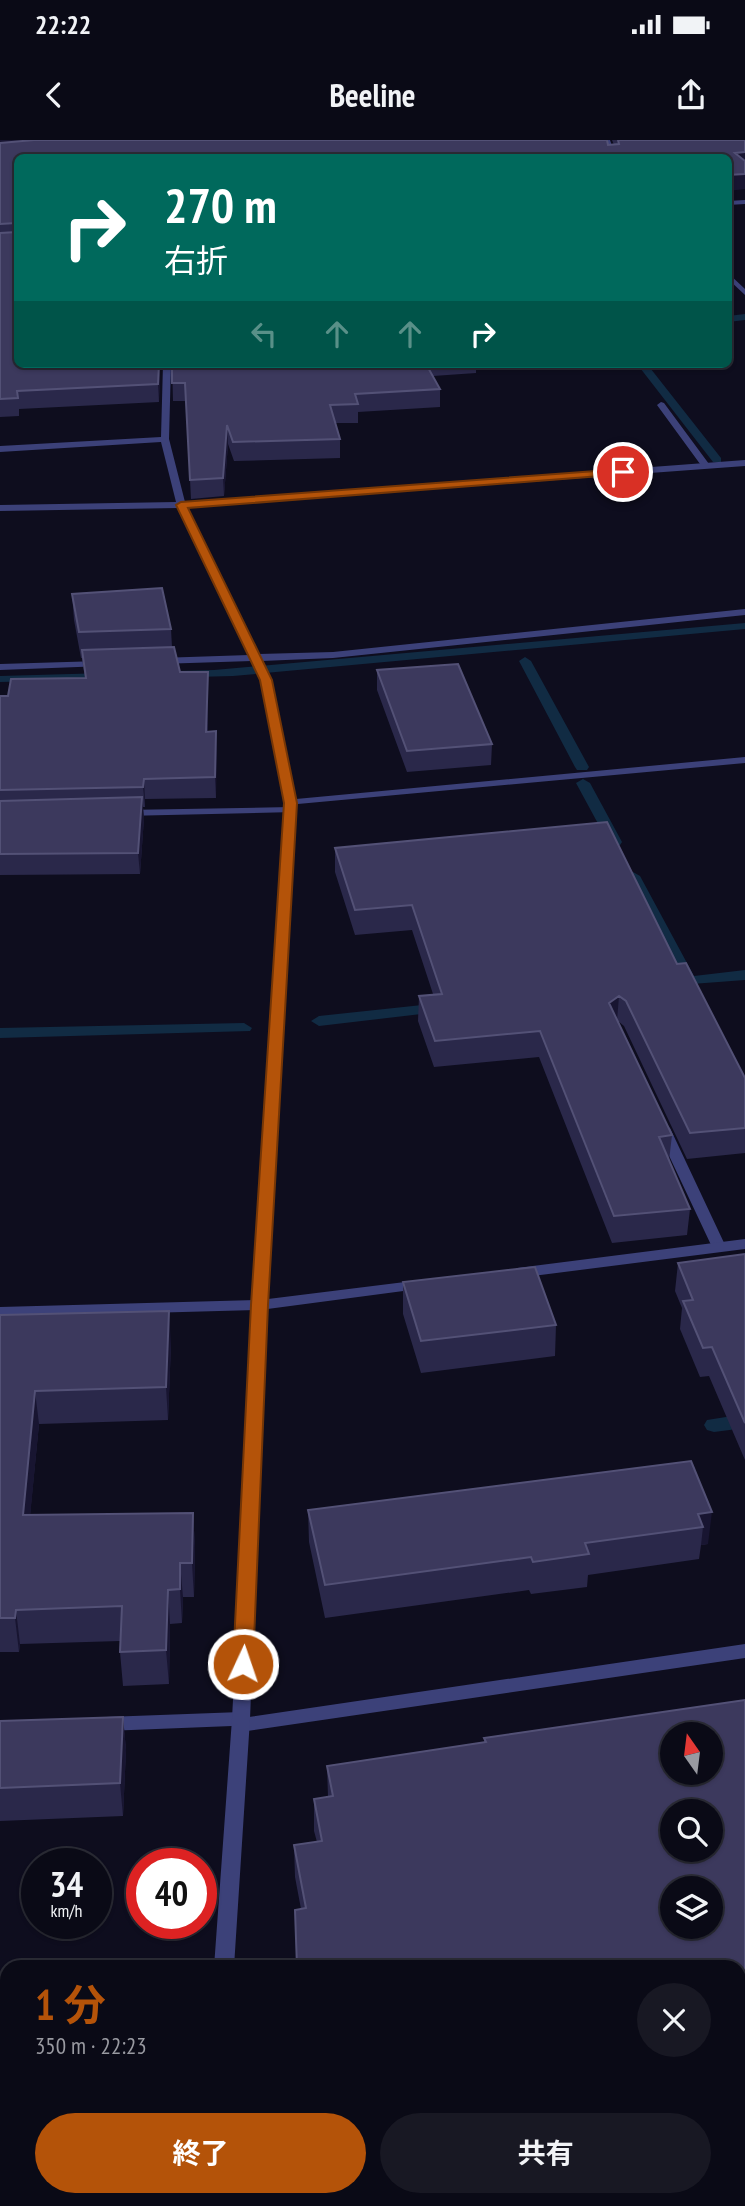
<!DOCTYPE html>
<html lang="ja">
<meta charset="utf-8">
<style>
:root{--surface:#0a0a16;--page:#181823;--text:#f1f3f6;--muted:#999aa1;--line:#2a2b35;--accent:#b45309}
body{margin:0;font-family:"PT Sans Narrow","Noto Sans JP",sans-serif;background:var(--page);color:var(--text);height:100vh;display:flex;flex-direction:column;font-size:26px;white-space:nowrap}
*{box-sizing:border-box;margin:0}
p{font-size:23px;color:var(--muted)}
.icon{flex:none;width:38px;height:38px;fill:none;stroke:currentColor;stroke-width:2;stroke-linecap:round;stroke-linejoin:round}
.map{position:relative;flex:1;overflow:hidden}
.drawer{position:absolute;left:0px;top:1820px;width:746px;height:247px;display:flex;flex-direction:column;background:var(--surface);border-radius:21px 21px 0 0;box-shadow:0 2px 5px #0004,0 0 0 2px var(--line)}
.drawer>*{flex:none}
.guide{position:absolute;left:14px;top:14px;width:718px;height:214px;border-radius:10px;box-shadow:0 2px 5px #0004,0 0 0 2px var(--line);background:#00695c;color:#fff;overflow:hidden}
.needle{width:46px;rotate:346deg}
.controls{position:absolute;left:660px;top:1582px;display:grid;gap:14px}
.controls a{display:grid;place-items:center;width:63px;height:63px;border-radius:50%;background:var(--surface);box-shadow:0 2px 5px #0004,0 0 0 2px var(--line);font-size:35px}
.speed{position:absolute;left:21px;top:1708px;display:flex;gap:14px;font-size:35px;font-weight:700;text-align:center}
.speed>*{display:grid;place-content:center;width:91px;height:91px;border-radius:50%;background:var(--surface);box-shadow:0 2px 5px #0004,0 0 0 2px var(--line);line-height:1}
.speed small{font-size:18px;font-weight:400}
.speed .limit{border:10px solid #d22;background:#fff;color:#111}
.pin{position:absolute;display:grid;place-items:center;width:60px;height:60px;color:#fff;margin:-30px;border:4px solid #fff;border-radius:50%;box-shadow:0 2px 7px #0007}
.me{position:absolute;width:77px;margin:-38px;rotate:3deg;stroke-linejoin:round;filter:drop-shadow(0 0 5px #0008)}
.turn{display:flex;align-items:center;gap:24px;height:147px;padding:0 35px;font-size:32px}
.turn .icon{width:91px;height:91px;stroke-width:2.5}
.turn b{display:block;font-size:49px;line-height:60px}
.lanes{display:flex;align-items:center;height:66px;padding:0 35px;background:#0003;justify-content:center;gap:35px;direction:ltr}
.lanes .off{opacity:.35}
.round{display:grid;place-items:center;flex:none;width:74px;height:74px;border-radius:37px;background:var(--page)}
.head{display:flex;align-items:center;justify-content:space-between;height:119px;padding:0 35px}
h1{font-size:42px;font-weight:700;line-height:52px;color:var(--accent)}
.button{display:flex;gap:14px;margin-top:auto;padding:14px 35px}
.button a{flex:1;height:80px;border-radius:42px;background:var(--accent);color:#fff;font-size:28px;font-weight:700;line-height:80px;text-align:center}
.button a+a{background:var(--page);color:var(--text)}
.status{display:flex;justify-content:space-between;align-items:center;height:49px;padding:0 35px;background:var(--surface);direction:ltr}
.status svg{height:19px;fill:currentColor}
header{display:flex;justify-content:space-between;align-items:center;height:91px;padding:0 35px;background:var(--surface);font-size:32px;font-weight:700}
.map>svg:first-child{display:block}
.water{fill:#112b43}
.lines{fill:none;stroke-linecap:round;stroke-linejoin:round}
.stream{fill:#112b43;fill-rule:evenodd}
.service{fill:#3c4179;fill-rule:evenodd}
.minor{fill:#3c4179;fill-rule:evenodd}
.tertiary{fill:#3c4179;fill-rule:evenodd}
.wall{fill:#2a284a}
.shaded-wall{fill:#181531}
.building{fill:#3c395d;stroke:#535176;stroke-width:2;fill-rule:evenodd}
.route{fill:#b45309;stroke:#753606;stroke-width:2}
</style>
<div class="status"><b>22:22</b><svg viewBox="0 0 49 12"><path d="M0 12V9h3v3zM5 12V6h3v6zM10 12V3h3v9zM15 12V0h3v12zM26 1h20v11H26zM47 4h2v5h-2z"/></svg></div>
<header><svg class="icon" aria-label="back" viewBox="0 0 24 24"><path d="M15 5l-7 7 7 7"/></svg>Beeline<svg class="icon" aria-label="share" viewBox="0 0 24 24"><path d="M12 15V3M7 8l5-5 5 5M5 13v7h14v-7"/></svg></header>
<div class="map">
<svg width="745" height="2066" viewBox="0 0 745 2066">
<rect width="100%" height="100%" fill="#0e0d1e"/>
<!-- water -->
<path class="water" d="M745 483V489L233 536 0 542V536L214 530Z"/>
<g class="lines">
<!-- stream -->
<path class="stream" d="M745 174V180L728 182V176Z
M637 224H647L721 318V322H713Z
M525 517 531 521 589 627 587 630H577L575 627 519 521Z
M583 639 590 643 622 702 620 705 615 706 608 702 576 643Z
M633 732 640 736 694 836 745 830V840L665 846 663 843 665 840 679 837 626 736Z
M441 863 447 865 449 868 447 871 319 886 311 881 319 876Z
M244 883 252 888 250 891 0 898V888Z
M745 1274V1288L714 1292 707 1290 704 1285 707 1280Z"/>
<!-- service -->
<path class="service" d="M661 262 664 263 709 324V328H703L657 265Z
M663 984 670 988 726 1107 724 1110 719 1112 712 1107 656 988Z"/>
<!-- minor -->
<path class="minor" d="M604 0H610L616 18H609Z
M745 60V64L728 65V61Z
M728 133 745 149V155L728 139Z
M163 224H171L169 299 185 362 745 320V326L187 367 259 514 333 512 745 469V475L333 518 262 521 271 540 296 659 745 617V623L287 665 261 540 252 521 159 524 154 521 159 518 249 515 178 368 0 371V365L176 362 161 302 0 312V306L161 297Z
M100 521 104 522V526L0 530V524Z
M291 667 297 670 295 672 124 676 118 673 124 670Z
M745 1099V1109L517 1138 510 1133 517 1128Z
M421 1140 428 1145 426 1148 260 1170 0 1177V1167L260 1160Z
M745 1504V1518L240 1592 234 1590 232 1586 106 1591 100 1589 97 1584 100 1579 106 1577 241 1572 249 1577Z
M745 1936V1954L738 1955V1937Z"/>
<!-- tertiary -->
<path class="tertiary" d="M291 660 297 663 267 1165 250 1579 234 1827H214L232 1579 253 1165 285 663Z
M198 2060H220L219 2066H197Z"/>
</g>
<!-- wall -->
<path class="wall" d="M0 0 608 5H614L612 0H745V49L18 18V224H160L159 262 19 269V276L0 277Z
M172 224H476V233L433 236 440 249V267L358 272V283H335L340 299V318L234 321 228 304 224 356 191 359 186 261H173Z
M72 454 171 489 172 507 180 532 208 552V592L216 591V658L145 659V667H143L144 678 140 734 0 735V556H8L85 538 82 518H81L74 480Z
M377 530 492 604 491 625 407 632 377 550Z
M335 708 677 824 745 938V1013L687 1019 624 886 618 881 672 995 669 1021 690 1069 687 1095 612 1103 539 917 434 927 418 881 419 856 433 854 412 790 355 795 335 732Z
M745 1114V1320L709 1236 700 1237 680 1189 682 1168 675 1151 678 1123Z
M403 1142 556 1185 555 1216 421 1233 403 1174Z
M0 1175 171 1204 168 1280 39 1284 30 1375 193 1373 195 1407 194 1457H183L182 1483 170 1484 169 1544 123 1546 120 1512V1501L20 1504 19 1512H0Z
M691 1321 708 1404 701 1405 699 1419 588 1435 587 1447 531 1454 529 1450 325 1478 309 1402 308 1370Z
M745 1560V1865L738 1867V1827L301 1769 295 1737 294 1705 317 1702 314 1691V1659L328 1657 327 1626 484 1603V1598Z
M123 1577 126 1610 123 1676 0 1681V1581Z
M570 2060H738L745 2066H569Z"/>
<!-- shaded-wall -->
<path class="shaded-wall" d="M0 0H133L0 9Z
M745 12V27L735 13Z
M745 34V49L728 51V35Z
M159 224H160L159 262 158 244Z
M227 285 228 304 224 356 223 338Z
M208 532V552L207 612 206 592Z
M216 591 217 612 216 658 215 637Z
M144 639 145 659V667L143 647Z
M142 657 144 678 140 734 138 713Z
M619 856 617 881 609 863Z
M169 1171 171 1204 168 1280 166 1247Z
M35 1251 39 1284 27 1409 23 1375Z
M712 1372 708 1404 701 1405 703 1387 698 1374Z
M193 1373 195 1407 194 1457 192 1423Z
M180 1423 183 1457 182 1483 180 1449Z
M168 1450 170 1484 169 1544 166 1510Z
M16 1470 20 1504 19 1512 15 1478Z
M123 1577 126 1610 123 1676 120 1643Z"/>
<!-- building -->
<path class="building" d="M34 0H607L608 5 619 4 618 0H745V12L735 13 745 21V34L728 35V18H18V84L16 83 0 84V3Z
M18 90V224H159L158 244 17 251 18 258 0 259V93L17 92Z
M172 224H426L440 249 355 254 358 264 330 265 340 299 233 302 227 285 223 338 190 340 185 243H172Z
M162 448 171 489 79 492 72 454Z
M174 507 180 532H208L206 592 216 591 215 637 144 639 143 647 0 650V556H8L11 539 86 538 82 510Z
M458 524 492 604 407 611 377 530Z
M142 657 138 713 0 714V661Z
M607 682 677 824 686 823 745 938V988L690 993 626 861 619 856 609 863 672 995 659 997 690 1069 614 1076 540 891 435 901 419 856 442 854 412 765 355 770 335 708Z
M745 1114V1283L712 1207 703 1208 683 1161 693 1160 678 1123Z
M535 1127 556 1185 421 1201 403 1142Z
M169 1171 166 1247 35 1251 23 1375 193 1373 192 1423H180V1449L168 1450 166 1510 120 1512 122 1466 16 1470 15 1478H0V1175Z
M691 1321 712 1372 698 1374 703 1387 585 1403 589 1414 533 1422 531 1417 325 1445 308 1370Z
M745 1560V1834L738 1835V1827H297L295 1770 306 1768 294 1705 322 1701 314 1659 333 1656 327 1626 486 1602 484 1598ZM672 1594H710V1633H672ZM672 1671H710V1710H672ZM672 1748H710V1787H672Z
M123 1577 120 1643 0 1648V1581Z
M745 1992V2066H576L574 2060H738V1993Z
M304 2060H470L471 2066H305Z"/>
<!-- route -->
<path class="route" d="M623 329 626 330V334L188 368 272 540 297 663 268 1165 253 1524 250 1530 243 1532 236 1530 233 1524 251 1165 284 663 260 540 176 365 181 362Z"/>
</svg>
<div class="controls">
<a><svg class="needle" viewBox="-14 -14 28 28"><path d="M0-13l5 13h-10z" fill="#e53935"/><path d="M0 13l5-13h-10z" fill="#999aa1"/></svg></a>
<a><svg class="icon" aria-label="search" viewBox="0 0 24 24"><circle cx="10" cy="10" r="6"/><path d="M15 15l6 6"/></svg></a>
<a><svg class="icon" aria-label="layers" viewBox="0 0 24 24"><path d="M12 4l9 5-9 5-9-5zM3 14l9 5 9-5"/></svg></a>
</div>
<div class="speed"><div>34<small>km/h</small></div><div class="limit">40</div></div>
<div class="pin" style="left:623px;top:332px;background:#d93025"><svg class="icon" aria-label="arrive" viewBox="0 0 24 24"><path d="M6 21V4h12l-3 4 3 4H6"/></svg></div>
<svg class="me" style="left:243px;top:1524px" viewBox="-20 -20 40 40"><circle r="17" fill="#b45309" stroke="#fff" stroke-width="3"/><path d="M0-11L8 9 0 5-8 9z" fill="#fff"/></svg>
<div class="guide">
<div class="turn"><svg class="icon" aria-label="right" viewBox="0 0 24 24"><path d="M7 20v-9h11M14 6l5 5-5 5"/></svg><div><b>270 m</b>右折</div></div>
<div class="lanes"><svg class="icon off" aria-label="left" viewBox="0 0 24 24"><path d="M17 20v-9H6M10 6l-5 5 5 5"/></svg><svg class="icon off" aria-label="ahead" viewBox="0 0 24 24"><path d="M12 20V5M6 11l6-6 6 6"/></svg><svg class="icon off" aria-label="ahead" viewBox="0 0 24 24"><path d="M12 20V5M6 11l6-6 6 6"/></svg><svg class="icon" aria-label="right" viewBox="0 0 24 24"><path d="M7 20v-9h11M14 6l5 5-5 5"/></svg></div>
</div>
<section class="drawer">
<div class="head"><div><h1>1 分</h1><p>350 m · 22:23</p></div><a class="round"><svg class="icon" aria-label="close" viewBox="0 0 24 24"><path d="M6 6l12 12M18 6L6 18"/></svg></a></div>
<div class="button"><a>終了</a><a>共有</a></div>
</section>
</div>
